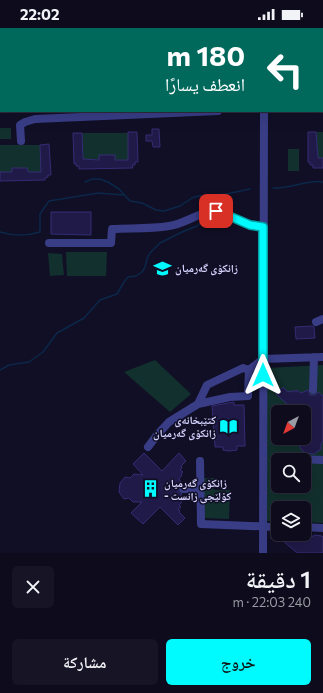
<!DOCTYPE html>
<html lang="ar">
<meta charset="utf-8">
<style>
:root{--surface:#0d0b1c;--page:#161425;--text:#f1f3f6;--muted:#9a9ba3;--line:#2d2b3b;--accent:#00fbff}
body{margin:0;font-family:Commissioner,"Noto Naskh Arabic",sans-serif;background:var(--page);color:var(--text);direction:rtl;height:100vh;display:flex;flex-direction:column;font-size:15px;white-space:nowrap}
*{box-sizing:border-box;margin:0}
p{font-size:13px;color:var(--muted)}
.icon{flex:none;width:22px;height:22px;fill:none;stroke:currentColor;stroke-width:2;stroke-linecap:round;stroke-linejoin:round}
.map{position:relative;height:525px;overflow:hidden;direction:ltr}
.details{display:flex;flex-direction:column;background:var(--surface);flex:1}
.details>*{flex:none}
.top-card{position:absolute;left:0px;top:0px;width:323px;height:84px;box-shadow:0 4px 16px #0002,0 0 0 1px var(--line);direction:rtl;background:#00695c;color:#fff;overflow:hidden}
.needle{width:26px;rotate:221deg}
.controls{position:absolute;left:271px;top:377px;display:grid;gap:8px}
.controls a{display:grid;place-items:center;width:40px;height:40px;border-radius:6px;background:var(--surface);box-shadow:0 4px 16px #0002,0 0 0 1px var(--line);font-size:20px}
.pin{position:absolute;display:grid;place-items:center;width:34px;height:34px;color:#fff;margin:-17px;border-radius:8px;box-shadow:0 2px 6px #0006}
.me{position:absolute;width:44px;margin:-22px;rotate:0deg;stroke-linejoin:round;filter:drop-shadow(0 0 3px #0008)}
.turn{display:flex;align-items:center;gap:14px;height:84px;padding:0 12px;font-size:18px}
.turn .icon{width:52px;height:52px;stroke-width:2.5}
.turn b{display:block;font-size:28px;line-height:34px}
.round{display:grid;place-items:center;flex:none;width:42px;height:42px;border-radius:6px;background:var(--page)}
.overview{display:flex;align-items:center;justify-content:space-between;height:68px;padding:0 12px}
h1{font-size:24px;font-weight:600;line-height:30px}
.action{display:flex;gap:8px;margin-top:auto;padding:8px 12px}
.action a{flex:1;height:46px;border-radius:6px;background:var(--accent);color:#111;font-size:16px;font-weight:600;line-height:46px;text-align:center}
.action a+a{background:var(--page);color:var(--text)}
.status{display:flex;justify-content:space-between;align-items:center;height:28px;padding:0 20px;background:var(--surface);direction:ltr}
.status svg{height:11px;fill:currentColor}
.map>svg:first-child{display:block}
.green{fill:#12302d;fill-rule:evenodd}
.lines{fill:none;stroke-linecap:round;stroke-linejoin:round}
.stream{stroke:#0b2749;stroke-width:1.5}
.building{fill:#201a48;stroke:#342c74}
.minor{stroke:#393d86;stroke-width:8}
.route-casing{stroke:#00a3a6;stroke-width:10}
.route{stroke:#00fbff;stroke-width:7}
.labels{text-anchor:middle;stroke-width:3;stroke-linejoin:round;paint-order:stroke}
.poi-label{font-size:11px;font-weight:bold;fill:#d5d4ff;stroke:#110f26;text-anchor:start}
</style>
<div class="status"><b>22:02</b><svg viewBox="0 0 49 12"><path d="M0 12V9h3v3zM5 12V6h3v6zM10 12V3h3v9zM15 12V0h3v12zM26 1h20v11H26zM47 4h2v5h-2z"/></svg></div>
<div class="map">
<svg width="323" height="525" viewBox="0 0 323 525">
<rect width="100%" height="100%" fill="#110f26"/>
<!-- green -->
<path class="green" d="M0 100H11V111H0Z
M316 104H323V130H318Z
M82 105H128V132L83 131Z
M0 117H40L41 144H0Z
M288 121H299V143H288Z
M66 224H107L106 248H67Z
M48 225 62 226 64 247 50 248Z
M155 332 191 366 170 384 124 344Z
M323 337V495L304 494V480H278V493H267V340ZM278 384H304V410H278ZM278 432H304V458H278Z
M204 450H214V462H230L229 491 203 490Z"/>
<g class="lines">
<!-- stream -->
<path class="stream" d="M85 154 92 151H100L108 154 119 161 130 173 142 175 156 182 164 183 180 178 192 170 198 168 226 166 250 161
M273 160C288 161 311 151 323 154
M213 179 223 166
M0 204C13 208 27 208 40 204V186L49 173 98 165 124 167
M0 342 9 337 29 334 43 324 57 305 84 290 100 272 117 266 124 254 128 249 136 248 142 244 145 239 147 231 150 225 160 215 182 204 197 198 209 187"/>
</g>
<!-- building -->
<path class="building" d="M152 101H159L160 119H153L152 113H146V107H152Z
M128 104H137L138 134H135V137H132L133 140 79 141V138H76V135L74 136 73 105H82L83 131 99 132V127H115V132H128Z
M308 104H316L318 130H323V140H313V137H310V134H308Z
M49 116 51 147H48V149L45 150V152L0 153V144H12V140H27L28 144H41L40 117Z
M51 184H91V207L51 206Z
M313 298 314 299 315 310 296 311 295 299Z
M283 359 288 364 290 363 292 364 294 362 296 364 297 362 301 365 308 362 310 367H315L318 364 323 368V413L321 416V421L314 426 305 425 300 420V415L296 410H304V384H296L276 366Z
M234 374V377H244L245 418H237V422L229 423 223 422V419H215L212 378Z
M144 425 162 443 179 425 186 433 181 438 182 440 180 442 183 444 181 446 182 447 179 451 182 456 178 458V464L182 466 178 471 182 474 179 477 181 479 178 481 180 483 179 484 185 490 178 497 160 479 143 496 131 485 142 474H133L129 470 124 471 119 464 120 455 125 449 130 450 134 446 143 447 133 436Z
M287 506H290L294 510 296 508 298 510 300 508 302 509 303 508 307 511 315 507 322 508 323 509V525H297L282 512Z"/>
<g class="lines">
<!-- minor -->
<path class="minor" d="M322 48H323
M322 80H323
M21 113 20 97 25 94 35 91 218 83
M49 215H111L112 201C131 200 151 201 169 198 186 196 202 181 220 184L250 197 263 199
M316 294 323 291
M313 362 314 329
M198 376 207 357 243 340 249 342
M148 419 157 407 169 394 198 376 230 369 248 368 249 342 263 331 323 329
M298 431 323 432
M200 433 201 496 278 499
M183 461H200
M304 499 323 500
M263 525 264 83"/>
</g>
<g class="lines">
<defs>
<path id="route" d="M216 183 220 184 250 197 263 199V347"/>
</defs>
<!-- route casing -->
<use href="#route" class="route-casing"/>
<!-- route -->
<use href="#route" class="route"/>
</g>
<!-- icons -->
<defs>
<symbol id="university-bare" viewBox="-9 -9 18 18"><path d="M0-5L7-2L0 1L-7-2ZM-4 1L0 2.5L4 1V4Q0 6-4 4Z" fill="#00fbff" stroke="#110f26" stroke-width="2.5" paint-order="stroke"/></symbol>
<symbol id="library-bare" viewBox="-9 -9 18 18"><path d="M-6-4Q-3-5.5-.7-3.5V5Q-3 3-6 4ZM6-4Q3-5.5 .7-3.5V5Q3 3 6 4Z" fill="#00fbff" stroke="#110f26" stroke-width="2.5" paint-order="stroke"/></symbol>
<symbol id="building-bare" viewBox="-9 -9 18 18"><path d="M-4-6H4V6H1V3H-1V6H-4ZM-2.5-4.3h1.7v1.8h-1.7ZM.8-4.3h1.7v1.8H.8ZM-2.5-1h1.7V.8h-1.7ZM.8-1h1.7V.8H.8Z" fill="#00fbff" stroke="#110f26" stroke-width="2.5" paint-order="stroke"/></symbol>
</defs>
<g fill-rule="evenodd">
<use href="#university-bare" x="150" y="228" width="25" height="25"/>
<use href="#library-bare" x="216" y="386" width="25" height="25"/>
<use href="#building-bare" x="138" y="448" width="25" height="25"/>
</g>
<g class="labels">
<!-- poi labels -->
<g class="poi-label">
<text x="175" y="244">زانکۆی گەرمیان</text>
<text x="216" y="396" text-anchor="end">کتێبخانەی<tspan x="216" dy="13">زانکۆی گەرمیان</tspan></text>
<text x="164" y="459">زانکۆی گەرمیان<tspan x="164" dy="13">- کۆلێجی زانست</tspan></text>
</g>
</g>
</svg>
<div class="controls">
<a><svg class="needle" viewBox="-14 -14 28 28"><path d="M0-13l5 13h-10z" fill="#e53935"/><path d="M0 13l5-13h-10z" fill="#9a9ba3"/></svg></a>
<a><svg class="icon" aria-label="search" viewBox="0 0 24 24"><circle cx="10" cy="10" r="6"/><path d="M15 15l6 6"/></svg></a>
<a><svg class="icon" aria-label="layers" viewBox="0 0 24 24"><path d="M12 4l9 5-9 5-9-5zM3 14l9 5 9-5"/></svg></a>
</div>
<div class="pin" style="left:216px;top:183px;background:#d93025"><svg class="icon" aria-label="arrive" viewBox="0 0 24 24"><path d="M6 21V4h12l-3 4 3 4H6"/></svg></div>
<svg class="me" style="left:263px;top:347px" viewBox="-20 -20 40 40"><path d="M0-17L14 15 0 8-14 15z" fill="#00fbff" stroke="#fff" stroke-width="4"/></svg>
<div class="top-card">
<div class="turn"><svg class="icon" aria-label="left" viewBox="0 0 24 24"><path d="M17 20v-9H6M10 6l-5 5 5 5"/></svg><div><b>180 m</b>انعطف يسارًا</div></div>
</div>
</div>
<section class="details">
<div class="overview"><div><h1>1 دقيقة</h1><p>240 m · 22:03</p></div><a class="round"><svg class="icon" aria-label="close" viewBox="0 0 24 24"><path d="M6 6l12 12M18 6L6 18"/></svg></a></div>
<div class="action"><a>خروج</a><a>مشاركة</a></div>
</section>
